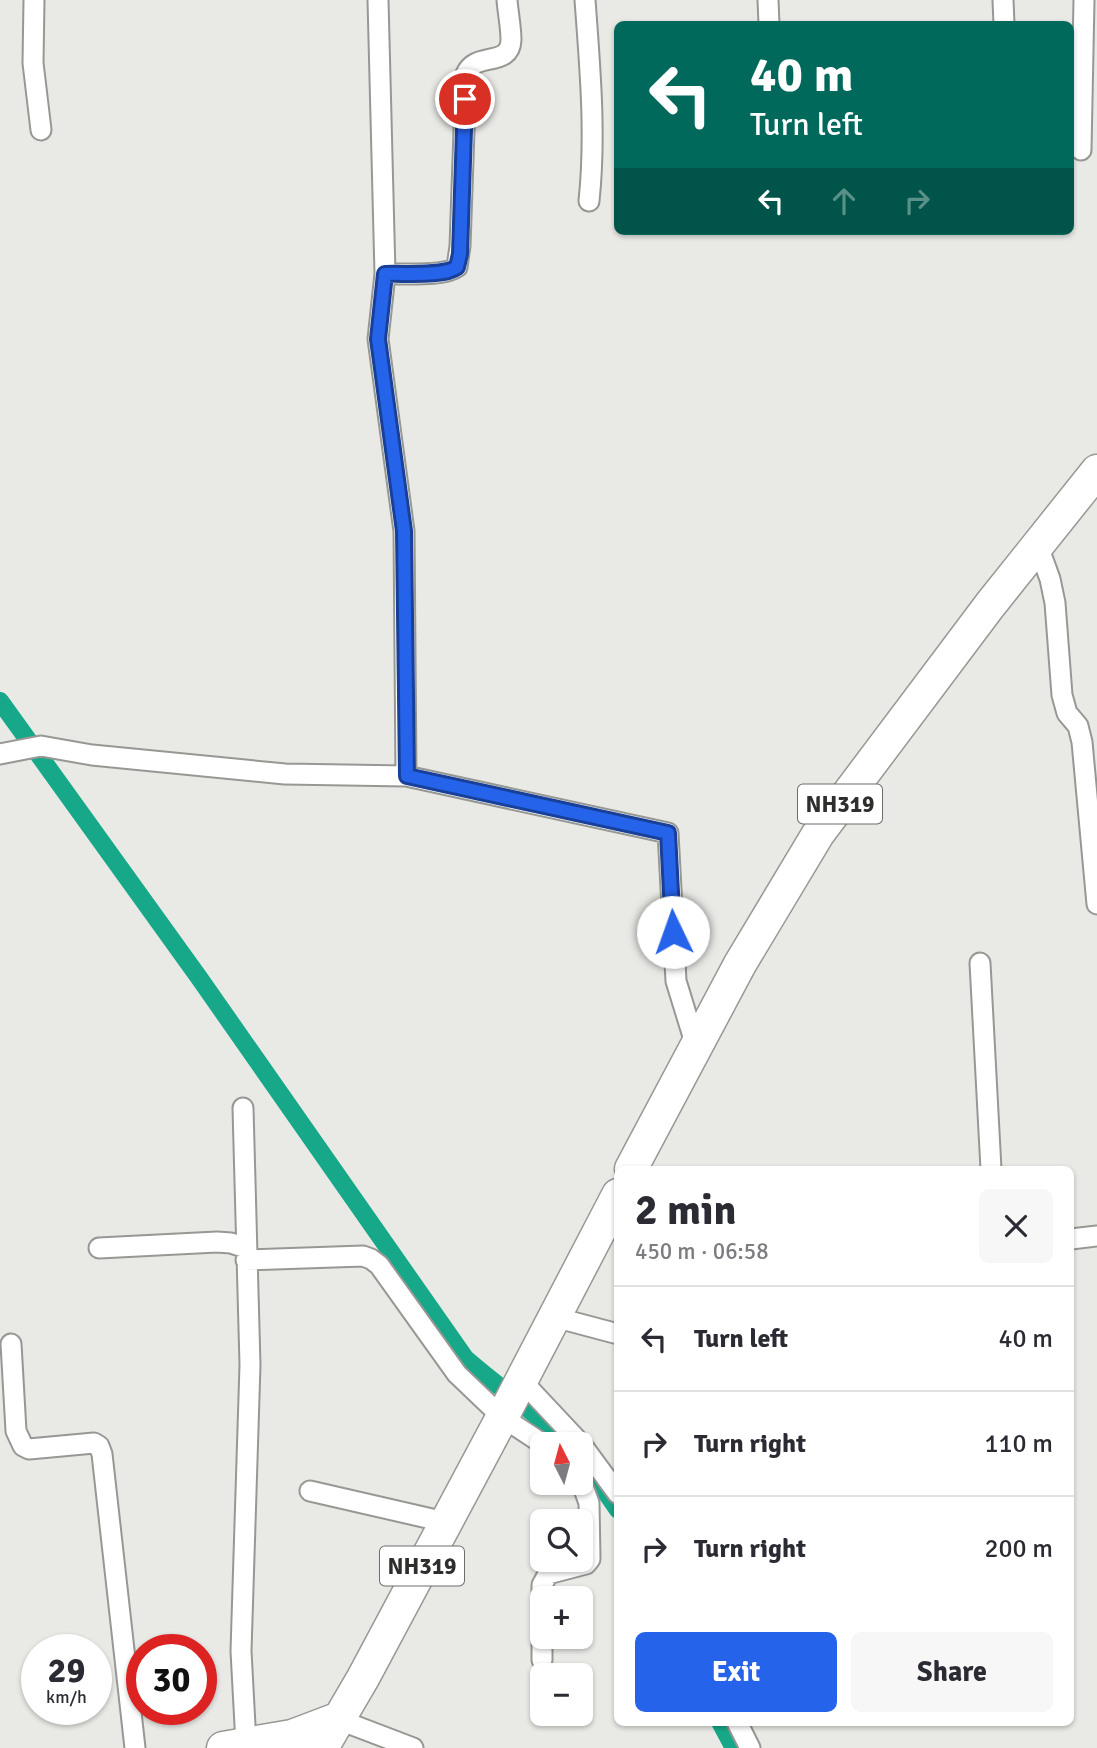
<!DOCTYPE html>
<meta charset="utf-8">
<style>
:root{--surface:#fff;--page:#f7f7f7;--text:#2b2b33;--muted:#7c7c81;--line:#e1e1e2;--accent:#2563eb}
body{margin:0;font-family:Signika,sans-serif;background:var(--page);color:var(--text);height:100vh;display:flex;flex-direction:column;font-size:26px;white-space:nowrap}
*{box-sizing:border-box;margin:0}
p{font-size:23px;color:var(--muted)}
.icon{flex:none;width:38px;height:38px;fill:none;stroke:currentColor;stroke-width:2;stroke-linecap:round;stroke-linejoin:round}
.map{position:relative;flex:1;overflow:hidden}
.panel{position:absolute;left:614px;top:1166px;width:460px;height:560px;display:flex;flex-direction:column;background:var(--surface);border-radius:10px;box-shadow:0 2px 5px #0004}
.panel>*{flex:none}
.banner{position:absolute;left:614px;top:21px;width:460px;height:214px;border-radius:10px;box-shadow:0 2px 5px #0004;background:#00695c;color:#fff;overflow:hidden}
.needle{width:46px;rotate:354deg}
.tools{position:absolute;left:530px;top:1432px;display:grid;gap:14px}
.tools a{display:grid;place-items:center;width:63px;height:63px;border-radius:10px;background:var(--surface);box-shadow:0 2px 5px #0004;font-size:35px}
.speed{position:absolute;left:21px;top:1634px;display:flex;gap:14px;font-size:35px;font-weight:700;text-align:center}
.speed>*{display:grid;place-content:center;width:91px;height:91px;border-radius:50%;background:var(--surface);box-shadow:0 2px 5px #0004;line-height:1}
.speed small{font-size:18px;font-weight:400}
.speed .limit{border:10px solid #d22;background:#fff;color:#111}
.pin{position:absolute;display:grid;place-items:center;width:60px;height:60px;color:#fff;margin:-30px;border:4px solid #fff;border-radius:50%;box-shadow:0 2px 7px #0007}
.me{position:absolute;width:77px;margin:-38px;rotate:357deg;stroke-linejoin:round;filter:drop-shadow(0 0 5px #0008)}
.turn{display:flex;align-items:center;gap:24px;height:147px;padding:0 21px;font-size:32px}
.turn .icon{width:91px;height:91px;stroke-width:2.5}
.turn b{display:block;font-size:49px;line-height:60px}
.lanes{display:flex;align-items:center;height:66px;padding:0 21px;background:#0003;justify-content:center;gap:35px;direction:ltr}
.lanes .off{opacity:.35}
.round{display:grid;place-items:center;flex:none;width:74px;height:74px;border-radius:10px;background:var(--page)}
.summary{display:flex;align-items:center;justify-content:space-between;height:119px;padding:0 21px}
h1{font-size:42px;font-weight:700;line-height:52px}
.button{display:flex;gap:14px;margin-top:auto;padding:14px 21px}
.button a{flex:1;height:80px;border-radius:10px;background:var(--accent);color:#fff;font-size:28px;font-weight:700;line-height:80px;text-align:center}
.button a+a{background:var(--page);color:var(--text)}
ul{padding:0;list-style:none}
li{display:flex;align-items:center;gap:21px;height:105px;padding:0 21px;border-top:2px solid var(--line)}
li div{flex:1}
li b{display:block;font-size:26px}
li em{font-style:normal}
.map>svg:first-child{display:block}
.lines{fill:none;stroke-linecap:round;stroke-linejoin:round}
.canal{stroke:#16a888;stroke-width:18}
.minor-casing{stroke:#979894;stroke-width:23}
.trunk-casing{stroke:#979894;stroke-width:35}
.minor{stroke:#fff;stroke-width:19}
.trunk{stroke:#fff;stroke-width:32}
.route-casing{stroke:#184099;stroke-width:18}
.route{stroke:#2563eb;stroke-width:12}
.labels{text-anchor:middle;stroke-width:5;stroke-linejoin:round;paint-order:stroke}
.shield{fill:#fff;stroke:#6d6d6c;stroke-width:2}
.shield-label{font-size:23px;font-weight:bold;fill:#2e2f2d}
</style>
<div class="map">
<svg width="1097" height="1748" viewBox="0 0 1097 1748">
<rect width="100%" height="100%" fill="#e9eae6"/>
<g class="lines">
<!-- canal -->
<path class="canal" d="M0 701 200 979 465 1358C499 1388 536 1412 568 1444
M600 1484 618 1510
M720 1722 734 1748"/>
<defs>
<path id="minor" d="M34 0 33 63 41 130
M378 0 385 274 378 339 404 531 406 776
M585 0C590 68 596 134 589 201
M768 0 769 24
M1003 0 1004 24
M1081 150 1084 0
M385 274C403 273 444 277 457 267L460 246 466 74C475 51 510 68 511 40 511 27 508 13 507 0
M1038 546 1050 579 1055 603 1062 695 1067 713 1078 726 1082 742 1097 904
M0 754 41 746 92 755 285 774 406 776 668 833 676 981 696 1046
M980 963 991 1169
M243 1108 250 1365 241 1651 246 1744
M1071 1239 1097 1236
M99 1248 217 1242 231 1243 246 1248
M246 1260 363 1256 371 1259 379 1265 457 1374 502 1417 543 1444
M554 1317 618 1334
M11 1344 16 1431 23 1446 29 1449 94 1443 99 1446 102 1454 135 1748
M521 1380 582 1445 618 1494
M310 1491 445 1522
M542 1660V1585L548 1574 586 1564 590 1559 589 1503 581 1481
M337 1719 413 1748
M737 1722 750 1748"/>
<path id="trunk" d="M631 1169 740 964 818 834 990 605 1097 471
M223 1748 292 1736 337 1719
M322 1748 363 1678 505 1412 618 1195"/>
</defs>
<!-- minor casing -->
<use href="#minor" class="minor-casing"/>
<!-- trunk casing -->
<use href="#trunk" class="trunk-casing"/>
<!-- minor -->
<use href="#minor" class="minor"/>
<!-- trunk -->
<use href="#trunk" class="trunk"/>
</g>
<g class="lines">
<defs>
<path id="route" d="M465 99 460 254 457 267C444 277 403 273 385 274L378 339 404 531 407 776 668 833 673 932"/>
</defs>
<!-- route casing -->
<use href="#route" class="route-casing"/>
<!-- route -->
<use href="#route" class="route"/>
</g>
<g class="labels">
<!-- shield labels -->
<g class="shield">
<rect x="798" y="784.5" width="84" height="39" rx="5"/>
<rect x="380" y="1546.5" width="84" height="39" rx="5"/>
</g>
<g class="shield-label">
<text x="840" y="812">NH319</text>
<text x="422" y="1574">NH319</text>
</g>
</g>
</svg>
<div class="tools">
<a><svg class="needle" viewBox="-14 -14 28 28"><path d="M0-13l5 13h-10z" fill="#e53935"/><path d="M0 13l5-13h-10z" fill="#7c7c81"/></svg></a>
<a><svg class="icon" aria-label="search" viewBox="0 0 24 24"><circle cx="10" cy="10" r="6"/><path d="M15 15l6 6"/></svg></a>
<a>+</a>
<a>−</a>
</div>
<div class="speed"><div>29<small>km/h</small></div><div class="limit">30</div></div>
<div class="pin" style="left:465px;top:99px;background:#d93025"><svg class="icon" aria-label="arrive" viewBox="0 0 24 24"><path d="M6 21V4h12l-3 4 3 4H6"/></svg></div>
<svg class="me" style="left:673px;top:932px" viewBox="-20 -20 40 40"><circle r="19" fill="#fff"/><path d="M0-13L10 11 0 6-10 11z" fill="#2563eb"/></svg>
<div class="banner">
<div class="turn"><svg class="icon" aria-label="left" viewBox="0 0 24 24"><path d="M17 20v-9H6M10 6l-5 5 5 5"/></svg><div><b>40 m</b>Turn left</div></div>
<div class="lanes"><svg class="icon" aria-label="left" viewBox="0 0 24 24"><path d="M17 20v-9H6M10 6l-5 5 5 5"/></svg><svg class="icon off" aria-label="ahead" viewBox="0 0 24 24"><path d="M12 20V5M6 11l6-6 6 6"/></svg><svg class="icon off" aria-label="right" viewBox="0 0 24 24"><path d="M7 20v-9h11M14 6l5 5-5 5"/></svg></div>
</div>
<section class="panel">
<div class="summary"><div><h1>2 min</h1><p>450 m · 06:58</p></div><a class="round"><svg class="icon" aria-label="close" viewBox="0 0 24 24"><path d="M6 6l12 12M18 6L6 18"/></svg></a></div>
<ul>
<li><svg class="icon" aria-label="left" viewBox="0 0 24 24"><path d="M17 20v-9H6M10 6l-5 5 5 5"/></svg><div><b>Turn left</b></div><em>40 m</em></li>
<li><svg class="icon" aria-label="right" viewBox="0 0 24 24"><path d="M7 20v-9h11M14 6l5 5-5 5"/></svg><div><b>Turn right</b></div><em>110 m</em></li>
<li><svg class="icon" aria-label="right" viewBox="0 0 24 24"><path d="M7 20v-9h11M14 6l5 5-5 5"/></svg><div><b>Turn right</b></div><em>200 m</em></li>
</ul>
<div class="button"><a>Exit</a><a>Share</a></div>
</section>
</div>
